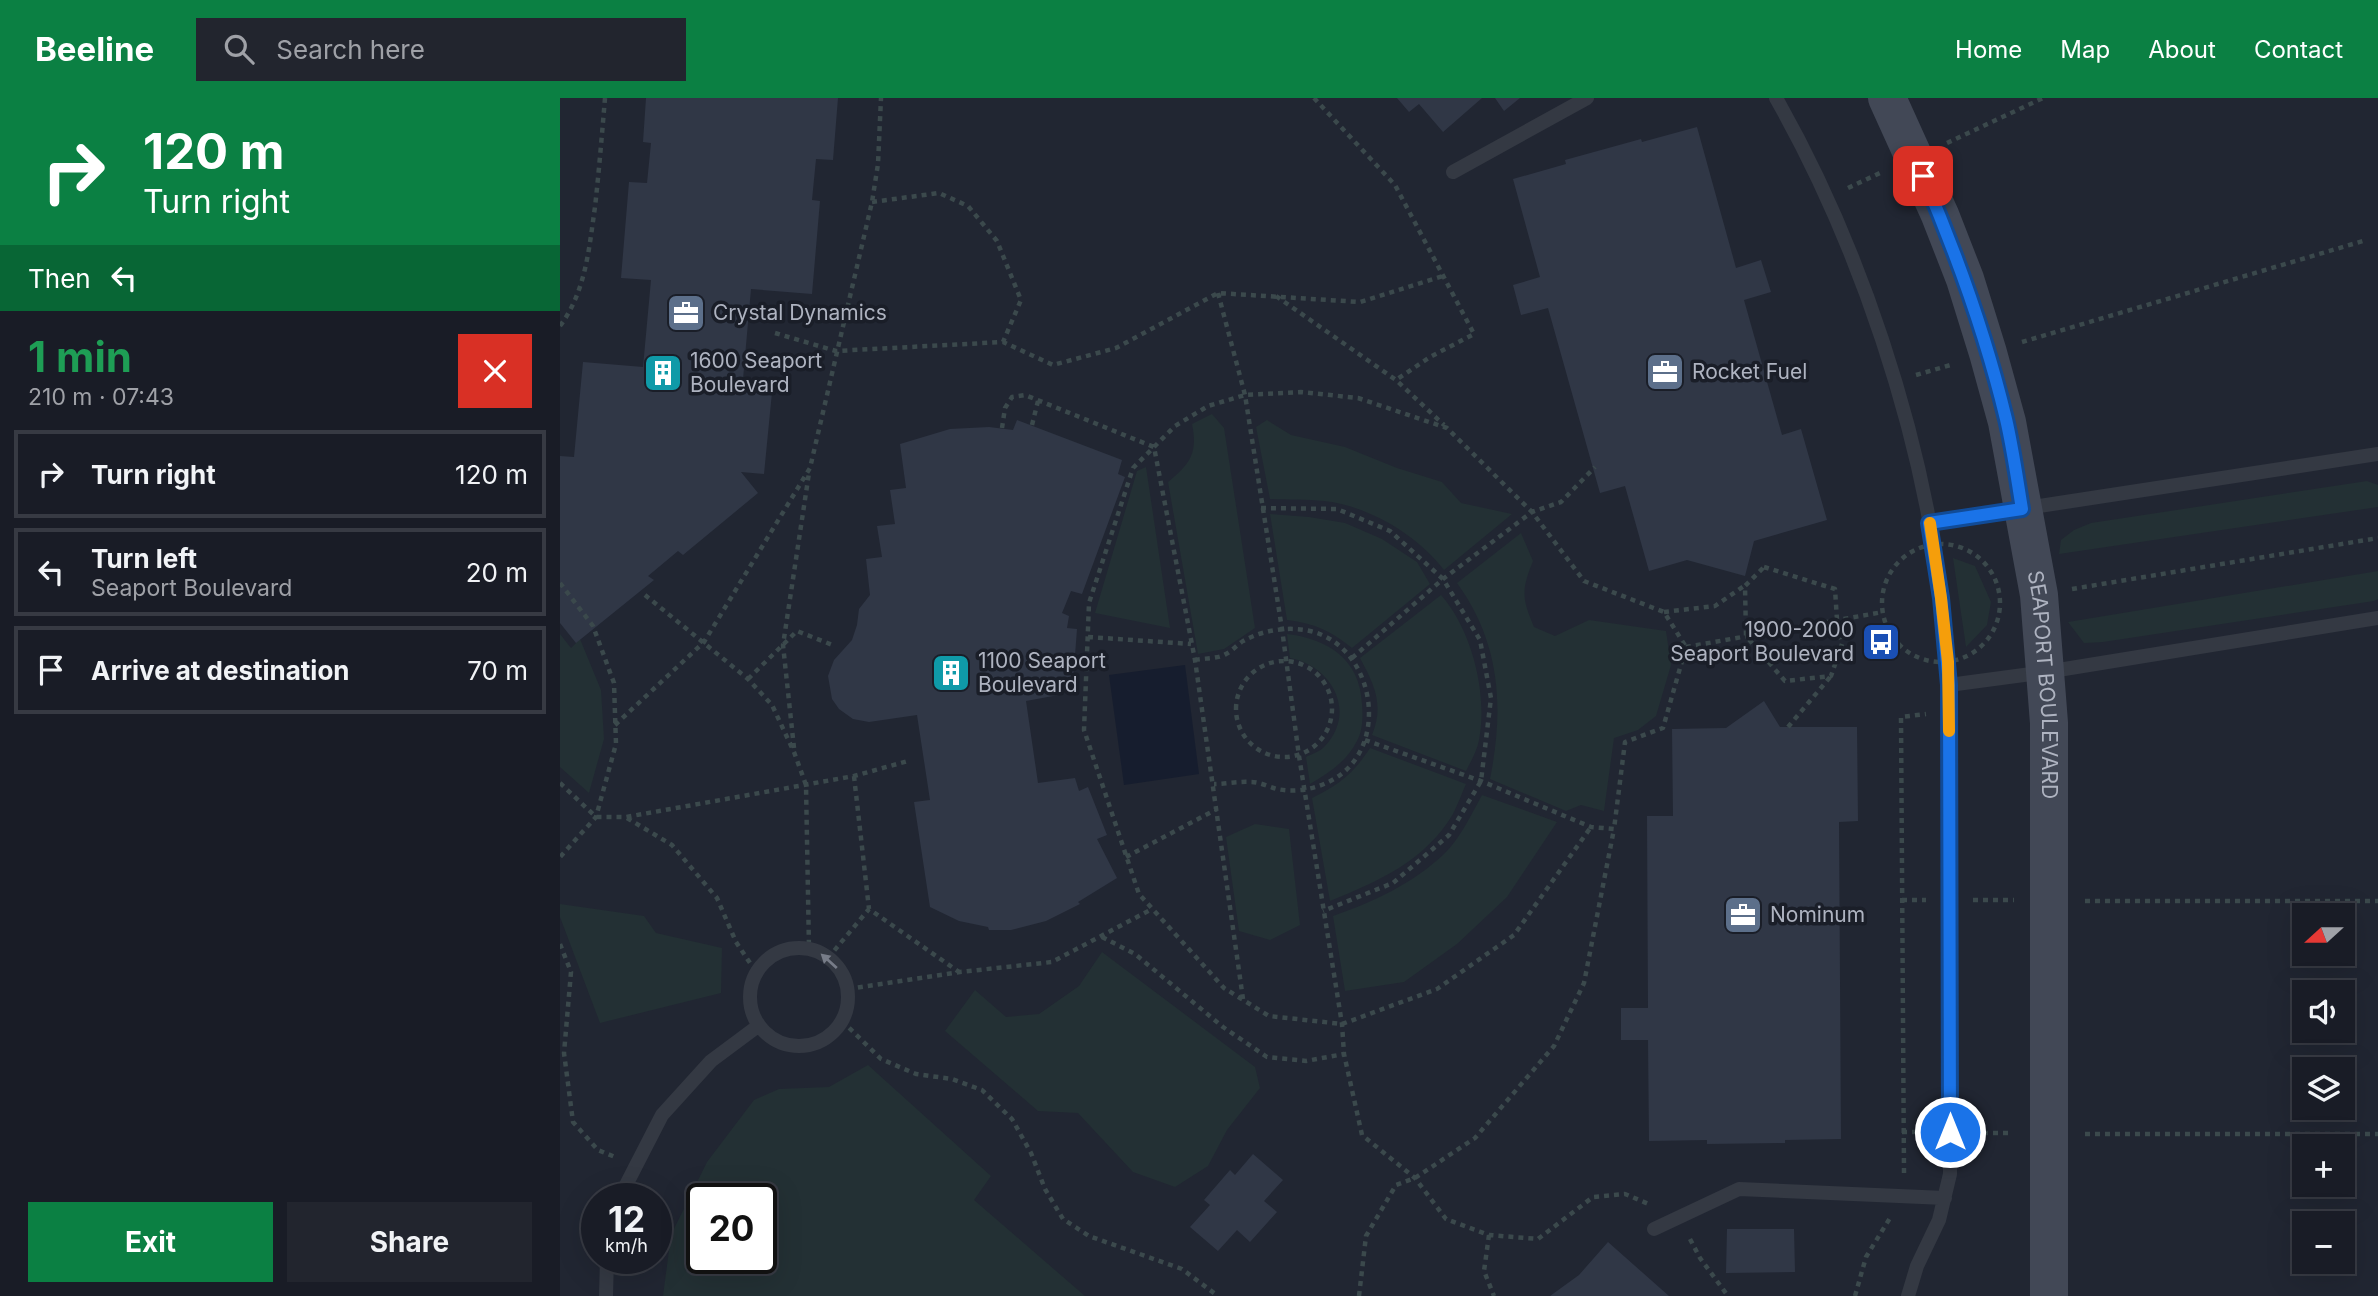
<!DOCTYPE html>
<meta charset="utf-8">
<style>
:root{--surface:#191c26;--page:#22252e;--text:#f1f3f6;--muted:#9fa1a7;--line:#373a43;--accent:#0b8043}
body{margin:0;font-family:Inter,sans-serif;background:var(--page);color:var(--text);height:100vh;display:flex;flex-direction:column;font-size:26px;white-space:nowrap}
*{box-sizing:border-box;margin:0}
p{font-size:23px;color:var(--muted)}
.icon{flex:none;width:38px;height:38px;fill:none;stroke:currentColor;stroke-width:2;stroke-linecap:round;stroke-linejoin:round}
.map{position:relative;flex:1;overflow:hidden}
.details{display:flex;flex-direction:column;background:var(--surface);width:560px}
.details>*{flex:none}
.top-card{background:#0b8043;color:#fff;overflow:hidden}
.needle{width:46px;rotate:249deg}
.fabs{position:absolute;left:1732px;top:805px;display:grid;gap:14px}
.fabs a{display:grid;place-items:center;width:63px;height:63px;border-radius:0px;background:var(--surface);box-shadow:0 7px 28px #0002,0 0 0 2px var(--line);font-size:35px}
.speed{position:absolute;left:21px;top:1085px;display:flex;gap:14px;font-size:35px;font-weight:700;text-align:center}
.speed>*{display:grid;place-content:center;width:91px;height:91px;border-radius:50%;background:var(--surface);box-shadow:0 7px 28px #0002,0 0 0 2px var(--line);line-height:1}
.speed small{font-size:18px;font-weight:400}
.speed .limit{border:4px solid #111;border-radius:10px;background:#fff;color:#111}
.pin{position:absolute;display:grid;place-items:center;width:60px;height:60px;color:#fff;margin:-30px;border-radius:14px;box-shadow:0 4px 10px #0006}
.me{position:absolute;width:77px;margin:-38px;rotate:0deg;stroke-linejoin:round;filter:drop-shadow(0 0 5px #0008)}
.turn{display:flex;align-items:center;gap:24px;height:147px;padding:0 28px;font-size:32px}
.turn .icon{width:91px;height:91px;stroke-width:2.5}
.turn b{display:block;font-size:49px;line-height:60px}
.then{display:flex;align-items:center;height:66px;padding:0 28px;background:#0003;gap:14px;font-size:26px}
.round{display:grid;place-items:center;flex:none;width:74px;height:74px;border-radius:0px;background:var(--page)}
.headline{display:flex;align-items:center;justify-content:space-between;height:119px;padding:0 28px}
h1{font-size:42px;font-weight:700;line-height:52px;color:#1e9e55}
.button{display:flex;gap:14px;margin-top:auto;padding:14px 28px}
.button a{flex:1;height:80px;border-radius:0px;background:var(--accent);color:#fff;font-size:28px;font-weight:700;line-height:80px;text-align:center}
.button a+a{background:var(--page);color:var(--text)}
ul{padding:0;list-style:none}
li{display:flex;align-items:center;gap:21px;height:88px;margin:0 14px 10px;padding:0 14px;border:4px solid var(--line);border-radius:0px}
li div{flex:1}
li b{display:block;font-size:26px}
li em{font-style:normal}
header{display:flex;align-items:center;gap:42px;box-sizing:border-box;height:98px;padding:0 35px;background:var(--accent);color:#fff}
header strong{font-size:33px}
nav{display:flex;gap:38px;margin-inline-start:auto;font-size:24px}
.search{width:490px;height:63px;background:var(--page);display:flex;align-items:center;gap:18px;box-sizing:border-box;padding:0 24px;border-radius:0px;color:var(--muted);font-size:26px}
main{display:flex;flex:1;min-height:0}
.map>svg:first-child{display:block}
.green{fill:#233034;fill-rule:evenodd}
.water{fill:#161d2e}
.building{fill:#303746}
.lines{fill:none;stroke-linecap:round;stroke-linejoin:round}
.path{stroke:#3b494c;stroke-width:4.5;stroke-dasharray:5 5;stroke-linecap:butt}
.lane{stroke:#343943;stroke-width:14}
.secondary{stroke:#424856;stroke-width:38}
.oneway{fill:#777c88}
.route-casing{stroke:#114b97;stroke-width:18}
.route{stroke:#1a73e8;stroke-width:12}
.slow{stroke:#f59e0b;stroke-width:12}
.labels{text-anchor:middle;stroke-width:7;stroke-linejoin:round;paint-order:stroke}
.poi-label{font-size:21px;fill:#aeb3c0;stroke:#1a1e28;text-anchor:start}
.street-label{font-size:21px;fill:#aeb3c0;stroke:#1a1e28}
</style>
<header>
<strong>Beeline</strong>
<div class="search"><svg class="icon" aria-label="search" viewBox="0 0 24 24"><circle cx="10" cy="10" r="6"/><path d="M15 15l6 6"/></svg>Search here</div>
<nav><a>Home</a><a>Map</a><a>About</a><a>Contact</a></nav>
</header>
<main>
<section class="details">
<div class="top-card">
<div class="turn"><svg class="icon" aria-label="right" viewBox="0 0 24 24"><path d="M7 20v-9h11M14 6l5 5-5 5"/></svg><div><b>120 m</b>Turn right</div></div>
<div class="then">Then<svg class="icon" aria-label="left" viewBox="0 0 24 24"><path d="M17 20v-9H6M10 6l-5 5 5 5"/></svg></div>
</div>
<div class="headline"><div><h1>1 min</h1><p>210 m · 07:43</p></div><a class="round" style="background:#d93025;color:#fff"><svg class="icon" aria-label="close" viewBox="0 0 24 24"><path d="M6 6l12 12M18 6L6 18"/></svg></a></div>
<ul>
<li><svg class="icon" aria-label="right" viewBox="0 0 24 24"><path d="M7 20v-9h11M14 6l5 5-5 5"/></svg><div><b>Turn right</b></div><em>120 m</em></li>
<li><svg class="icon" aria-label="left" viewBox="0 0 24 24"><path d="M17 20v-9H6M10 6l-5 5 5 5"/></svg><div><b>Turn left</b><p>Seaport Boulevard</p></div><em>20 m</em></li>
<li><svg class="icon" aria-label="arrive" viewBox="0 0 24 24"><path d="M6 21V4h12l-3 4 3 4H6"/></svg><div><b>Arrive at destination</b></div><em>70 m</em></li>
</ul>
<div class="button"><a>Exit</a><a>Share</a></div>
</section>
<div class="map">
<svg width="1818" height="1198" viewBox="0 0 1818 1198">
<rect width="100%" height="100%" fill="#212632"/>
<!-- green -->
<path class="green" d="M652 316 664 330 695 530 664 551 638 556 608 384C630 366 638 355 632 326Z
M707 322 731 337 785 349 837 370 882 384 901 405 952 416 884 472C857 437 809 408 764 403 747 401 728 402 710 401L696 329Z
M586 369 610 530 535 515 577 373Z
M1807 383 1818 387V409L1499 456 1501 442 1514 432 1531 425Z
M710 416 749 419 785 425 822 441 857 464 870 486 792 550C769 532 756 526 727 522Z
M961 435 973 463C961 493 962 500 974 529L995 538 1029 522 1106 533 1111 567 1096 618 1078 632 1054 640 1044 713 1021 707 1006 713 930 681C944 610 941 546 897 485Z
M1393 460 1415 468 1431 504 1427 527 1406 549Z
M1818 473V501L1814 503 1543 544 1524 545 1508 524Z
M881 497C912 532 928 596 919 642 917 653 911 663 906 673L812 637C824 607 815 588 800 560Z
M0 536 11 550 20 541 41 592 44 641 29 695 0 669Z
M727 536C768 541 800 561 802 606 803 617 803 632 797 643 787 663 769 675 750 686L746 659C752 656 761 653 765 648 797 614 772 568 730 560Z
M810 650 906 686C902 695 898 706 893 716 865 763 819 783 770 803L752 700C780 686 793 676 810 650Z
M922 697 997 724 947 799 897 846 844 884 785 893 773 818C813 804 852 786 883 757 900 741 911 717 922 697Z
M695 726 729 731 740 827 710 842 679 833 666 739Z
M0 806 84 818 96 835 162 850 161 895 40 925 0 819Z
M542 854 695 969 700 990 667 1032 648 1068 615 1089 573 1074 518 1015 478 1013 385 933 415 892 446 919 479 916 519 888Z
M308 967 431 1078 414 1102 525 1198H103L111 1137 147 1064 194 1002 219 991 269 989ZM142 1101H201V1160H142Z"/>
<!-- water -->
<path class="water" d="M625 567 639 676 564 687 549 577Z"/>
<!-- building -->
<path class="building" d="M86 0H278L273 62 256 61 252 102 260 103 252 196 191 191 183 281 213 284 204 376 181 374 198 395 123 457 118 453 88 478 94 482 16 545 0 525V358L14 359 23 264 83 269 91 182 61 180 69 84 87 85 91 45 83 44Z
M837 0H922L883 34 859 6 849 14Z
M935 0H960L944 13Z
M1137 29 1176 170 1201 162 1211 194 1184 202 1222 337 1241 331 1267 422 1194 443 1185 478 1127 462 1089 473 1065 388 1040 395 988 210 961 217 953 187 980 179 953 81 1006 66 1005 62 1081 41 1082 44Z
M457 322 562 362 558 376 565 379 522 496 511 493 502 515 509 518 507 530 517 531 513 584H504V596L466 603 478 685 515 680 519 693 528 689 547 737 537 741 557 780 518 804 520 806 486 823 451 832H429L428 829 399 823 370 809 354 704 370 702 357 617 309 624 293 621 279 611 272 601 268 578 274 562 292 542 297 527 299 511 310 497 306 461 322 459 317 428 335 426 330 392 346 390 340 346 390 331 429 329 453 332Z
M1204 603 1220 629H1297L1298 723 1279 724 1281 1041 1225 1042V1045L1147 1046V1042L1089 1043 1088 942H1061V910H1088L1087 718H1113L1112 631 1166 630Z
M693 1056 723 1082 704 1103 717 1114 690 1144 677 1132 658 1153 630 1129 650 1107 644 1102 670 1072 675 1077Z
M1167 1131H1234L1235 1174 1166 1175Z
M1048 1144 1109 1198H990L1019 1177Z"/>
<g class="lines">
<!-- path -->
<path class="path" d="M754 0 835 87 914 236 870 259 836 282
M1387 45 1483 0
M1288 90 1322 74
M312 104 379 95 408 108 437 143 461 202 443 244
M658 195 685 297 722 531 739 658 782 926 784 956 802 1037 855 1080 886 1121 929 1137 978 1141 1033 1099 1065 1096 1091 1107
M716 198 836 282 884 327
M0 228C26 193 29 150 35 109 39 73 42 36 45 0
M215 235 276 253 443 244 493 267 556 250 658 195 800 204 883 178
M1462 244 1803 143
M1356 277 1394 266
M472 327 478 303
M442 330 445 310 452 299 465 297 594 349 635 562 683 901
M701 410 777 411 830 433 883 481 920 542 931 600 921 683 889 737 833 785 763 813
M1322 505a59 59 0 1 1 118 0a59 59 0 1 1-118 0Z
M1204 469 1275 491 1277 522 1282 546 1271 578 1225 583 1186 538 1185 488Z
M0 485 33 528 54 585 56 646 36 719 0 759
M1512 491 1818 440
M85 497 188 581 212 607 234 654 246 687 249 851
M1104 514 1155 508 1184 488
M528 539 631 546
M1126 549 1323 514
M792 560 883 481 972 414 1001 404 1035 369
M635 562C644 560 658 561 666 556 672 553 677 547 683 543 703 532 728 528 750 533 815 548 831 648 774 681 757 691 736 695 717 691 709 689 700 684 691 684 679 683 666 686 654 686
M676 611a48 48 0 1 1 96 0a48 48 0 1 1-96 0Z
M188 581 237 533 275 548
M55 627 144 544 250 370 312 104 318 66 321 0
M1228 629 1271 578
M805 642 921 683 1031 729 1054 731 1065 644 1103 630 1126 549 1104 514 1024 483 972 414 887 330 798 300 741 294 685 297 648 308 615 328 573 370 529 505 524 632 579 796 664 890 709 918 782 926 877 891 954 837 1031 729
M234 650 223 547 249 375
M294 678 309 811 399 874
M0 685 36 719H66L294 678 348 663
M67 720 112 747 157 800 176 844 196 874
M566 759 657 711
M1342 802H1366
M1413 802H1454
M1525 803H1818
M542 839 575 856 663 929 707 959 746 963 784 956
M0 846 11 874 4 955 13 1024 38 1052 55 1059
M268 860 309 811
M288 891 400 874 492 864 592 811
M282 923 321 961 356 976 392 981 422 992 452 1021 471 1055 485 1091 503 1121 529 1138 622 1171 658 1198
M1342 1034H1369
M1413 1035H1453
M1525 1036H1818
M1344 1075 1341 619 1366 616
M929 1137 924 1173 934 1198
M1130 1141 1140 1160 1168 1198
M799 1198 806 1138 836 1087 855 1080 915 1040 994 948 1024 885 1054 731
M1295 1198 1306 1159 1330 1120"/>
<!-- lane -->
<path class="lane" d="M1216 0C1299 146 1361 332 1381 499 1391 578 1389 657 1389 737 1390 850 1390 963 1390 1076L1379 1122 1357 1168 1348 1198
M893 74 1027 0
M1369 425 1818 356
M1389 587 1486 574 1818 520
M190 899a49 49 0 1 1 98 0a49 49 0 1 1-98 0Z
M62 1101 65 1089 102 1017 151 963 198 928
M1094 1131 1179 1091 1385 1100
M46 1198 47 1160"/>
<!-- secondary -->
<path class="secondary" id="s1" d="M1327 0 1380 117 1405 181 1428 255 1447 324 1479 497 1489 625V1198"/>
</g>
<!-- one-way arrows -->
<defs><path id="oneway-solid" d="M-6-.8H1V-3.2L6.5 0L1 3.2V.8H-6Z" transform="scale(1.75)"/></defs>
<use class="oneway" href="#oneway-solid" transform="translate(269 863) rotate(-138)"/>
<g class="lines">
<defs>
<path id="route" d="M1363 78C1397 157 1426 238 1446 321 1453 351 1457 381 1462 411L1369 425 1381 500 1389 587 1390 1034"/>
</defs>
<!-- route casing -->
<use href="#route" class="route-casing"/>
<!-- route -->
<use href="#route" class="route"/>
<!-- slow -->
<path class="slow" d="M1370 425 1381 500 1388 564 1389 633"/>
</g>
<!-- icons -->
<defs>
<symbol id="office-square" viewBox="-11 -11 22 22"><rect x="-9" y="-9" width="18" height="18" rx="4" fill="#5c6f8a" stroke="#1a1e28"/><path d="M-6-3h4V-5.5h4V-3h4V5H-6ZM-1-4.5V-3h2v-1.5ZM-6 0V1H6V0Z" fill="#fff"/></symbol>
<symbol id="building-square" viewBox="-11 -11 22 22"><rect x="-9" y="-9" width="18" height="18" rx="4" fill="#0f9aa8" stroke="#1a1e28"/><path d="M-4-6H4V6H1V3H-1V6H-4ZM-2.5-4.3h1.7v1.8h-1.7ZM.8-4.3h1.7v1.8H.8ZM-2.5-1h1.7V.8h-1.7ZM.8-1h1.7V.8H.8Z" fill="#fff"/></symbol>
<symbol id="bus-square" viewBox="-11 -11 22 22"><rect x="-9" y="-9" width="18" height="18" rx="4" fill="#1a4fb4" stroke="#1a1e28"/><path d="M-5-6H5V4H4V6H2V4H-2V6H-4V4H-5ZM-3.5-4V0h7V-4ZM-3.5 1.2v1.5H-2V1.2ZM2 1.2v1.5H3.5V1.2Z" fill="#fff"/></symbol>
</defs>
<g fill-rule="evenodd">
<use href="#office-square" x="104" y="193" width="44" height="44"/>
<use href="#office-square" x="1083" y="252" width="44" height="44"/>
<use href="#building-square" x="81" y="253" width="44" height="44"/>
<use href="#bus-square" x="1299" y="522" width="44" height="44"/>
<use href="#building-square" x="369" y="553" width="44" height="44"/>
<use href="#office-square" x="1161" y="795" width="44" height="44"/>
</g>
<g class="labels">
<!-- poi labels -->
<g class="poi-label">
<text x="153" y="222">Crystal Dynamics</text>
<text x="130" y="270">1600 Seaport<tspan x="130" dy="24">Boulevard</tspan></text>
<text x="1132" y="281">Rocket Fuel</text>
<text x="1294" y="539" text-anchor="end">1900-2000<tspan x="1294" dy="24">Seaport Boulevard</tspan></text>
<text x="418" y="570">1100 Seaport<tspan x="418" dy="24">Boulevard</tspan></text>
<text x="1210" y="824">Nominum</text>
</g>
<!-- street labels -->
<g class="street-label">
<text dy="7" stroke="none"><textPath href="#s1" startOffset="612">SEAPORT BOULEVARD</textPath></text>
</g>
</g>
</svg>
<div class="fabs">
<a><svg class="needle" viewBox="-14 -14 28 28"><path d="M0-13l5 13h-10z" fill="#e53935"/><path d="M0 13l5-13h-10z" fill="#9fa1a7"/></svg></a>
<a><svg class="icon" aria-label="sound" viewBox="0 0 24 24"><path d="M4 9h4l5-4v14l-5-4H4zM17 9q2 3 0 6"/></svg></a>
<a><svg class="icon" aria-label="layers" viewBox="0 0 24 24"><path d="M12 4l9 5-9 5-9-5zM3 14l9 5 9-5"/></svg></a>
<a>+</a>
<a>−</a>
</div>
<div class="speed"><div>12<small>km/h</small></div><div class="limit">20</div></div>
<div class="pin" style="left:1363px;top:78px;background:#d93025"><svg class="icon" aria-label="arrive" viewBox="0 0 24 24"><path d="M6 21V4h12l-3 4 3 4H6"/></svg></div>
<svg class="me" style="left:1390px;top:1034px" viewBox="-20 -20 40 40"><circle r="17" fill="#1a73e8" stroke="#fff" stroke-width="3"/><path d="M0-11L8 9 0 5-8 9z" fill="#fff"/></svg>
</div>
</main>
